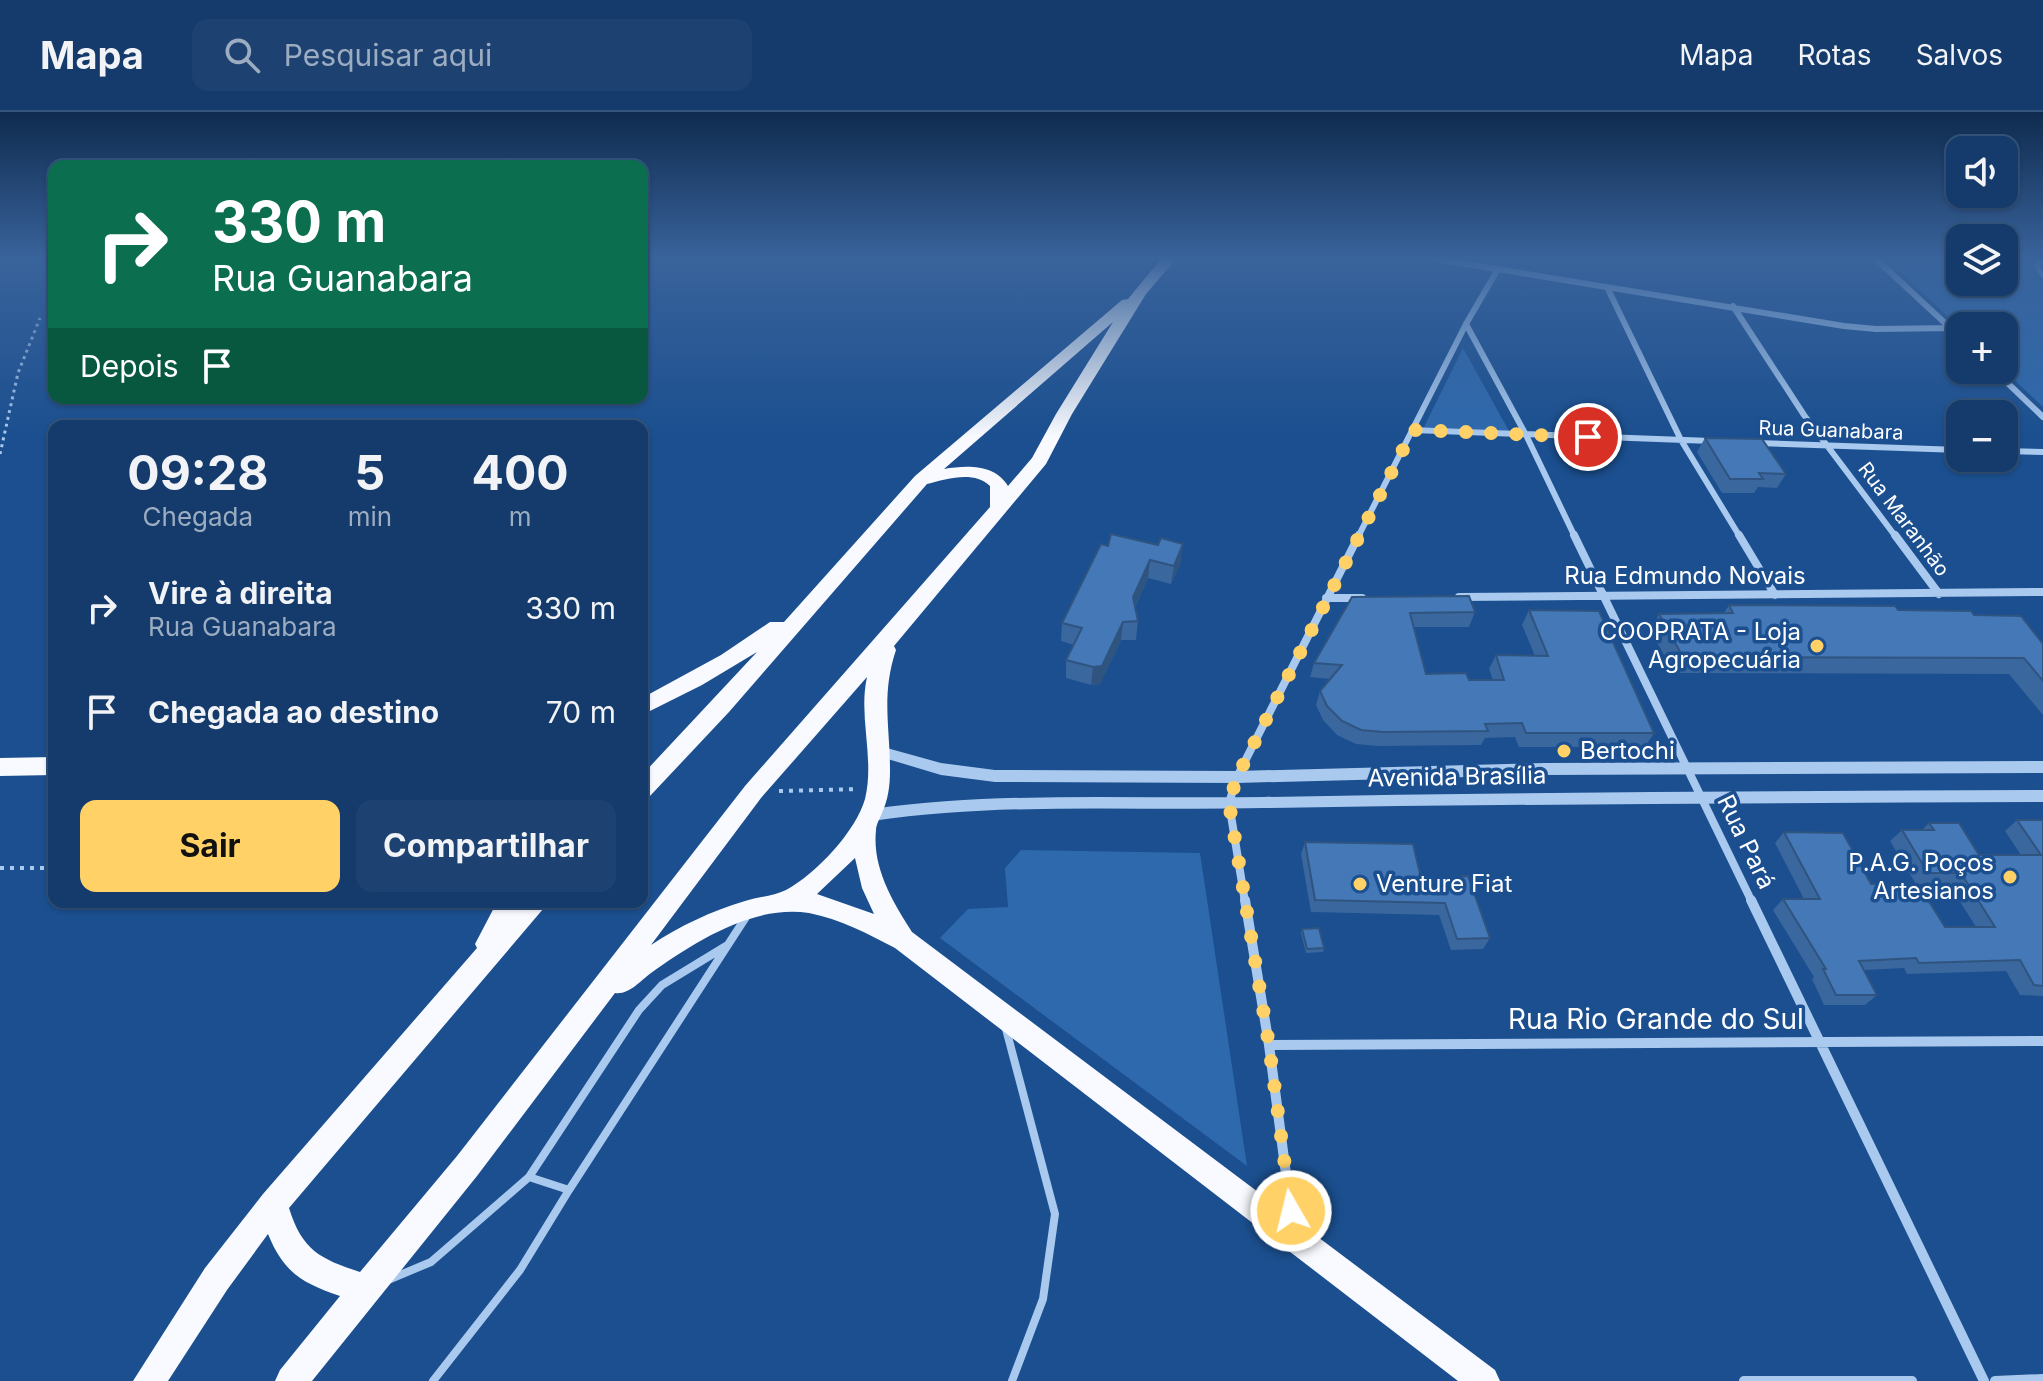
<!DOCTYPE html>
<html lang="pt">
<meta charset="utf-8">
<style>
:root{--surface:#143b6b;--page:#1d4271;--text:#f1f3f6;--muted:#9dadc1;--line:#33557e;--accent:#ffd166}
body{margin:0;font-family:Inter,sans-serif;background:var(--page);color:var(--text);height:100vh;display:flex;flex-direction:column;font-size:30px;white-space:nowrap}
*{box-sizing:border-box;margin:0}
p{font-size:26px;color:var(--muted)}
.icon{flex:none;width:44px;height:44px;fill:none;stroke:currentColor;stroke-width:2;stroke-linecap:round;stroke-linejoin:round}
.map{position:relative;flex:1;overflow:hidden}
.panel{position:absolute;left:48px;top:308px;width:600px;height:488px;display:flex;flex-direction:column;background:var(--surface);border-radius:16px;box-shadow:0 2px 6px #0004,0 0 0 2px var(--line)}
.panel>*{flex:none}
.top-card{position:absolute;left:48px;top:48px;width:600px;height:244px;border-radius:16px;box-shadow:0 2px 6px #0004,0 0 0 2px var(--line);background:#0b6e4f;color:#fff;overflow:hidden}
.buttons{position:absolute;left:1946px;top:24px;display:grid;gap:16px}
.buttons a{display:grid;place-items:center;width:72px;height:72px;border-radius:16px;background:var(--surface);box-shadow:0 2px 6px #0004,0 0 0 2px var(--line);font-size:40px}
.pin{position:absolute;display:grid;place-items:center;width:68px;height:68px;color:#fff;margin:-34px;border:4px solid #fff;border-radius:50%;box-shadow:0 2px 8px #0007}
.me{position:absolute;width:88px;margin:-44px;rotate:352deg;stroke-linejoin:round;filter:drop-shadow(0 0 6px #0008)}
.turn{display:flex;align-items:center;gap:28px;height:168px;padding:0 32px;font-size:36px}
.turn .icon{width:104px;height:104px;stroke-width:2.5}
.turn b{display:block;font-size:56px;line-height:68px}
.then{display:flex;align-items:center;height:76px;padding:0 32px;background:#0003;gap:16px;font-size:30px}
.eta{display:flex;justify-content:space-evenly;align-items:center;height:136px;text-align:center}
.eta b{font-size:48px;font-weight:700;line-height:56px}
.action{display:flex;gap:16px;margin-top:auto;padding:16px 32px}
.action a{flex:1;height:92px;border-radius:16px;background:var(--accent);color:#111;font-size:32px;font-weight:700;line-height:92px;text-align:center}
.action a+a{background:var(--page);color:var(--text)}
ul{padding:0;list-style:none}
li{display:flex;align-items:center;gap:24px;height:104px;padding:0 32px}
li div{flex:1}
li b{display:block;font-size:30px}
li em{font-style:normal}
header{display:flex;align-items:center;gap:48px;box-sizing:border-box;height:112px;padding:0 40px;background:var(--surface);border-bottom:2px solid var(--line)}
header strong{font-size:38px}
nav{display:flex;gap:44px;margin-inline-start:auto;font-size:28px}
.search{width:560px;height:72px;background:var(--page);display:flex;align-items:center;gap:20px;box-sizing:border-box;padding:0 28px;border-radius:16px;color:var(--muted);font-size:30px}
.map>svg:first-child{display:block}
.green{fill:#2e69ad}
.lines{fill:none;stroke-linecap:round;stroke-linejoin:round}
.path-far1{stroke:#a9c9ee;stroke-width:3;stroke-dasharray:3 4;stroke-linecap:butt}
.path{stroke:#a9c9ee;stroke-width:4;stroke-dasharray:4 6;stroke-linecap:butt}
.service-far1{stroke:#a9c9ee;stroke-width:4}
.service{stroke:#a9c9ee;stroke-width:8}
.minor-far2{stroke:#a9c9ee;stroke-width:6}
.minor-far1{stroke:#a9c9ee;stroke-width:8}
.minor{stroke:#a9c9ee;stroke-width:10}
.tertiary{fill:#a9c9ee;fill-rule:evenodd}
.trunk{fill:#f8faff;fill-rule:evenodd}
.wall{fill:#3a679d;fill-rule:evenodd}
.shaded-wall{fill:#305480}
.building{fill:#4478b7;stroke:#305480;stroke-width:2}
.route{stroke:#ffd166;stroke-width:14;stroke-dasharray:0 25.2}
.poi-dot{fill:#ffd166;stroke:#1b4f8f;stroke-width:3}
.labels{text-anchor:middle;stroke-width:7;stroke-linejoin:round;paint-order:stroke}
.far-street-label{font-size:20px;fill:#fff;stroke:#1b4f8f}
.street-label{font-size:24px;fill:#fff;stroke:#1b4f8f}
.poi-label{font-size:24px;fill:#fff;stroke:#1b4f8f;text-anchor:end}
.near-street-label{font-size:28px;fill:#fff;stroke:#1b4f8f}
</style>
<header>
<strong>Mapa</strong>
<div class="search"><svg class="icon" aria-label="search" viewBox="0 0 24 24"><circle cx="10" cy="10" r="6"/><path d="M15 15l6 6"/></svg>Pesquisar aqui</div>
<nav><a>Mapa</a><a>Rotas</a><a>Salvos</a></nav>
</header>
<div class="map">
<svg width="2043" height="1269" viewBox="0 0 2043 1269">
<rect width="100%" height="100%" fill="#1b4f8f"/>
<!-- green -->
<path class="green" d="M1887 147H1960V170H2004V147H2043V295L2004 258V214L1960 216Z
M1463 236 1509 319 1424 315Z
M1021 738 1200 741 1247 1054 940 826 968 797 1008 795 1005 756Z"/>
<g class="lines">
<!-- path-far1 -->
<path class="path-far1" d="M0 342 18 261 40 206"/>
<!-- path -->
<path class="path" d="M779 679 859 677
M0 756H54"/>
<!-- service-far1 -->
<path class="service-far1" d="M2043 149 2036 153 2043 164"/>
<!-- service -->
<path class="service" d="M1006 917 1055 1102 1043 1187 1012 1269
M529 1065 639 898 662 873 726 834
M388 1168 431 1150 529 1065 569 1078 746 805
M433 1269 520 1158 569 1078"/>
<!-- minor-far2 -->
<path class="minor-far2" d="M1436 147 1844 214 1876 217 1951 216
M1876 147 1960 225
M1607 175 1681 328 1740 425
M1733 194 1804 303 1896 425
M1466 212 1526 323 1575 425
M1994 258 2043 305
M1413 318 1711 329
M1757 331 1960 338
M2004 339 2043 340
M1358 425 1466 212 1498 157"/>
<!-- minor-far1 -->
<path class="minor-far1" d="M1574 423 1752 790
M1739 423 1775 483
M1895 423 1939 482
M1459 485 2043 480
M1326 486H1362
M1245 790 1229 691 1237 665 1359 423"/>
<!-- minor -->
<path class="minor" d="M1245 788 1269 933 1293 1115
M1751 788 1984 1269
M1269 933 2043 929
M1744 1269H1912
M1995 1269 2043 1267"/>
<!-- tertiary -->
<path class="tertiary" d="M876 633 941 651 995 658 1237 659 1545 651 2043 649V661L1545 663 1237 671 995 670 941 663 871 642 869 638 871 634Z
M2043 678V690C1783 691 1524 692 1264 696 1133 699 1002 690 872 709L867 707 865 703 867 699 872 697C1002 679 1133 687 1264 685 1524 680 1783 679 2043 678Z"/>
<!-- trunk -->
<path class="trunk" d="M1161 147H1176L1146 182 1072 302 1046 352 894 534 896 538C881 583 890 614 890 659 890 674 888 688 882 701 880 706 876 713 876 718 872 756 893 790 912 820L1495 1258 1500 1269H1458L895 836C868 822 840 807 809 801 754 792 694 830 651 861 640 869 629 883 615 881L477 1064 312 1269H275L280 1258 340 1184C302 1171 284 1161 268 1122L227 1178 168 1269H133L205 1156 263 1082 477 836 475 832 497 790H549L289 1096C302 1138 320 1147 360 1160L457 1044 745 674 990 395V374C974 358 946 367 927 372L729 600 650 684 642 687V663L757 540 702 573 642 603V586L721 543 770 510H784L915 364 1122 188 1128 187ZM1113 210 1056 302 1032 346 1008 374C995 352 967 353 944 357ZM867 565C858 605 875 646 865 687 856 719 816 762 786 778 774 784 757 785 745 789 711 799 680 814 651 833L761 686ZM855 746 862 776 874 802 817 782Z
M54 645V663L0 664V646Z"/>
</g>
<!-- wall -->
<path class="wall" d="M1705 326 1786 362 1777 376 1758 375 1754 381H1722L1697 340Z
M1108 434 1181 450 1171 472 1148 466 1135 495 1138 509 1136 528H1121L1100 572 1091 573 1066 566V548L1074 533 1061 529 1062 511Z
M1352 485 1475 500 1469 515H1414L1426 562 1469 568H1493L1489 557 1496 543 1535 544 1522 513 1529 498 1654 621 1645 635H1519L1515 625 1485 626 1481 633 1378 634 1356 632 1337 623 1323 608 1316 593 1320 579 1330 567 1310 565 1314 551Z
M1729 493 1898 498 1974 503 2043 532V603L2009 562 1674 561 1650 518 1659 502 1724 501Z
M2017 708H2043V884L2020 883 2006 859 1907 862 1904 856 1864 858 1877 883 1865 893H1824L1812 867 1814 865 1773 798 1783 787H1804L1775 731 1784 720 1871 772H1916L1890 729 1902 718H1922L1929 711 1979 743H2021L2005 719ZM1918 772H1949L1976 815H1945Z
M1305 730 1421 766 1490 826 1483 837 1451 838 1439 803 1311 800 1301 742Z
M1302 817 1324 836 1323 840 1306 841 1301 821Z"/>
<!-- shaded-wall -->
<path class="shaded-wall" d="M1183 432 1181 450 1171 472 1174 454Z
M1150 448 1148 466 1131 503 1133 485Z
M1123 510 1121 528 1100 572 1091 573 1093 555Z"/>
<!-- building -->
<path class="building" d="M1705 326 1762 327 1786 362 1759 361 1763 367H1730Z
M1111 422 1158 433 1161 426 1183 432 1174 454 1150 448 1133 485 1138 509 1123 510 1102 554 1093 555 1066 548 1082 516 1062 511 1101 432 1108 434Z
M1469 484 1475 500 1410 501 1426 562 1466 561 1469 568H1504L1496 543 1548 544 1529 498 1599 499 1654 621H1526L1522 611 1485 612 1488 619 1383 620 1361 618 1342 609 1327 594 1320 579 1342 553 1314 551 1352 485Z
M1729 493 1895 494 1898 498 1971 499 1974 503 2021 504 2043 532V569L2024 546 1683 545 1659 502 1733 501Z
M2017 708H2043V874L2034 873 2020 848 1919 851 1916 846 1859 849 1877 883H1836L1823 857H1826L1783 787H1820L1784 720 1843 721 1871 772H1918L1945 815H1995L1961 761H1928L1902 718H1934L1929 711H1959L1979 743H2041Z
M1305 730 1413 732 1421 766 1468 764 1490 826 1457 827 1445 791 1315 788Z
M1319 816 1324 836 1307 837 1302 817Z"/>
<!-- sky -->
<linearGradient id="sky" x2="0" y2="1"><stop stop-color="#0f2b4f"/><stop offset="0.45" stop-color="#39639b"/><stop offset="1" stop-color="#39639b" stop-opacity="0"/></linearGradient>
<rect width="2043" height="325" fill="url(#sky)"/>
<g class="lines">
<!-- route -->
<path class="route" d="M1291 1099 1269 933 1229 691 1237 665 1413 318 1588 325"/>
</g>
<!-- markers -->
<g class="poi-dot">
<circle cx="1817" cy="534" r="8"/>
<circle cx="1564" cy="639" r="8"/>
<circle cx="2010" cy="765" r="8"/>
<circle cx="1360" cy="772" r="8"/>
</g>
<g class="labels">
<!-- far-street labels -->
<g class="far-street-label">
<text transform="translate(1831 318) rotate(2)" y="7">Rua Guanabara</text>
<text transform="translate(1904 407) rotate(53)" y="7">Rua Maranhão</text>
</g>
<!-- street labels -->
<g class="street-label">
<text x="1685" y="472">Rua Edmundo Novais</text>
<text transform="translate(1457 665) rotate(-1)" y="8">Avenida Brasília</text>
<text transform="translate(1746 730) rotate(64)" y="8">Rua Pará</text>
</g>
<!-- poi labels -->
<g class="poi-label">
<text x="1801" y="528">COOPRATA - Loja<tspan x="1801" dy="28">Agropecuária</tspan></text>
<text x="1580" y="647" text-anchor="start">Bertochi</text>
<text x="1994" y="759">P.A.G. Poços<tspan x="1994" dy="28">Artesianos</tspan></text>
<text x="1376" y="780" text-anchor="start">Venture Fiat</text>
</g>
<!-- near-street labels -->
<g class="near-street-label">
<text x="1656" y="917">Rua Rio Grande do Sul</text>
</g>
</g>
</svg>
<div class="buttons">
<a><svg class="icon" aria-label="sound" viewBox="0 0 24 24"><path d="M4 9h4l5-4v14l-5-4H4zM17 9q2 3 0 6"/></svg></a>
<a><svg class="icon" aria-label="layers" viewBox="0 0 24 24"><path d="M12 4l9 5-9 5-9-5zM3 14l9 5 9-5"/></svg></a>
<a>+</a>
<a>−</a>
</div>
<div class="pin" style="left:1588px;top:325px;background:#d93025"><svg class="icon" aria-label="arrive" viewBox="0 0 24 24"><path d="M6 21V4h12l-3 4 3 4H6"/></svg></div>
<svg class="me" style="left:1291px;top:1099px" viewBox="-20 -20 40 40"><circle r="17" fill="#ffd166" stroke="#fff" stroke-width="3"/><path d="M0-11L8 9 0 5-8 9z" fill="#fff"/></svg>
<div class="top-card">
<div class="turn"><svg class="icon" aria-label="right" viewBox="0 0 24 24"><path d="M7 20v-9h11M14 6l5 5-5 5"/></svg><div><b>330 m</b>Rua Guanabara</div></div>
<div class="then">Depois<svg class="icon" aria-label="arrive" viewBox="0 0 24 24"><path d="M6 21V4h12l-3 4 3 4H6"/></svg></div>
</div>
<section class="panel">
<div class="eta">
<div><b>09:28</b><p>Chegada</p></div>
<div><b>5</b><p>min</p></div>
<div><b>400</b><p>m</p></div>
</div>
<ul>
<li><svg class="icon" aria-label="right" viewBox="0 0 24 24"><path d="M7 20v-9h11M14 6l5 5-5 5"/></svg><div><b>Vire à direita</b><p>Rua Guanabara</p></div><em>330 m</em></li>
<li><svg class="icon" aria-label="arrive" viewBox="0 0 24 24"><path d="M6 21V4h12l-3 4 3 4H6"/></svg><div><b>Chegada ao destino</b></div><em>70 m</em></li>
</ul>
<div class="action"><a>Sair</a><a>Compartilhar</a></div>
</section>
</div>
